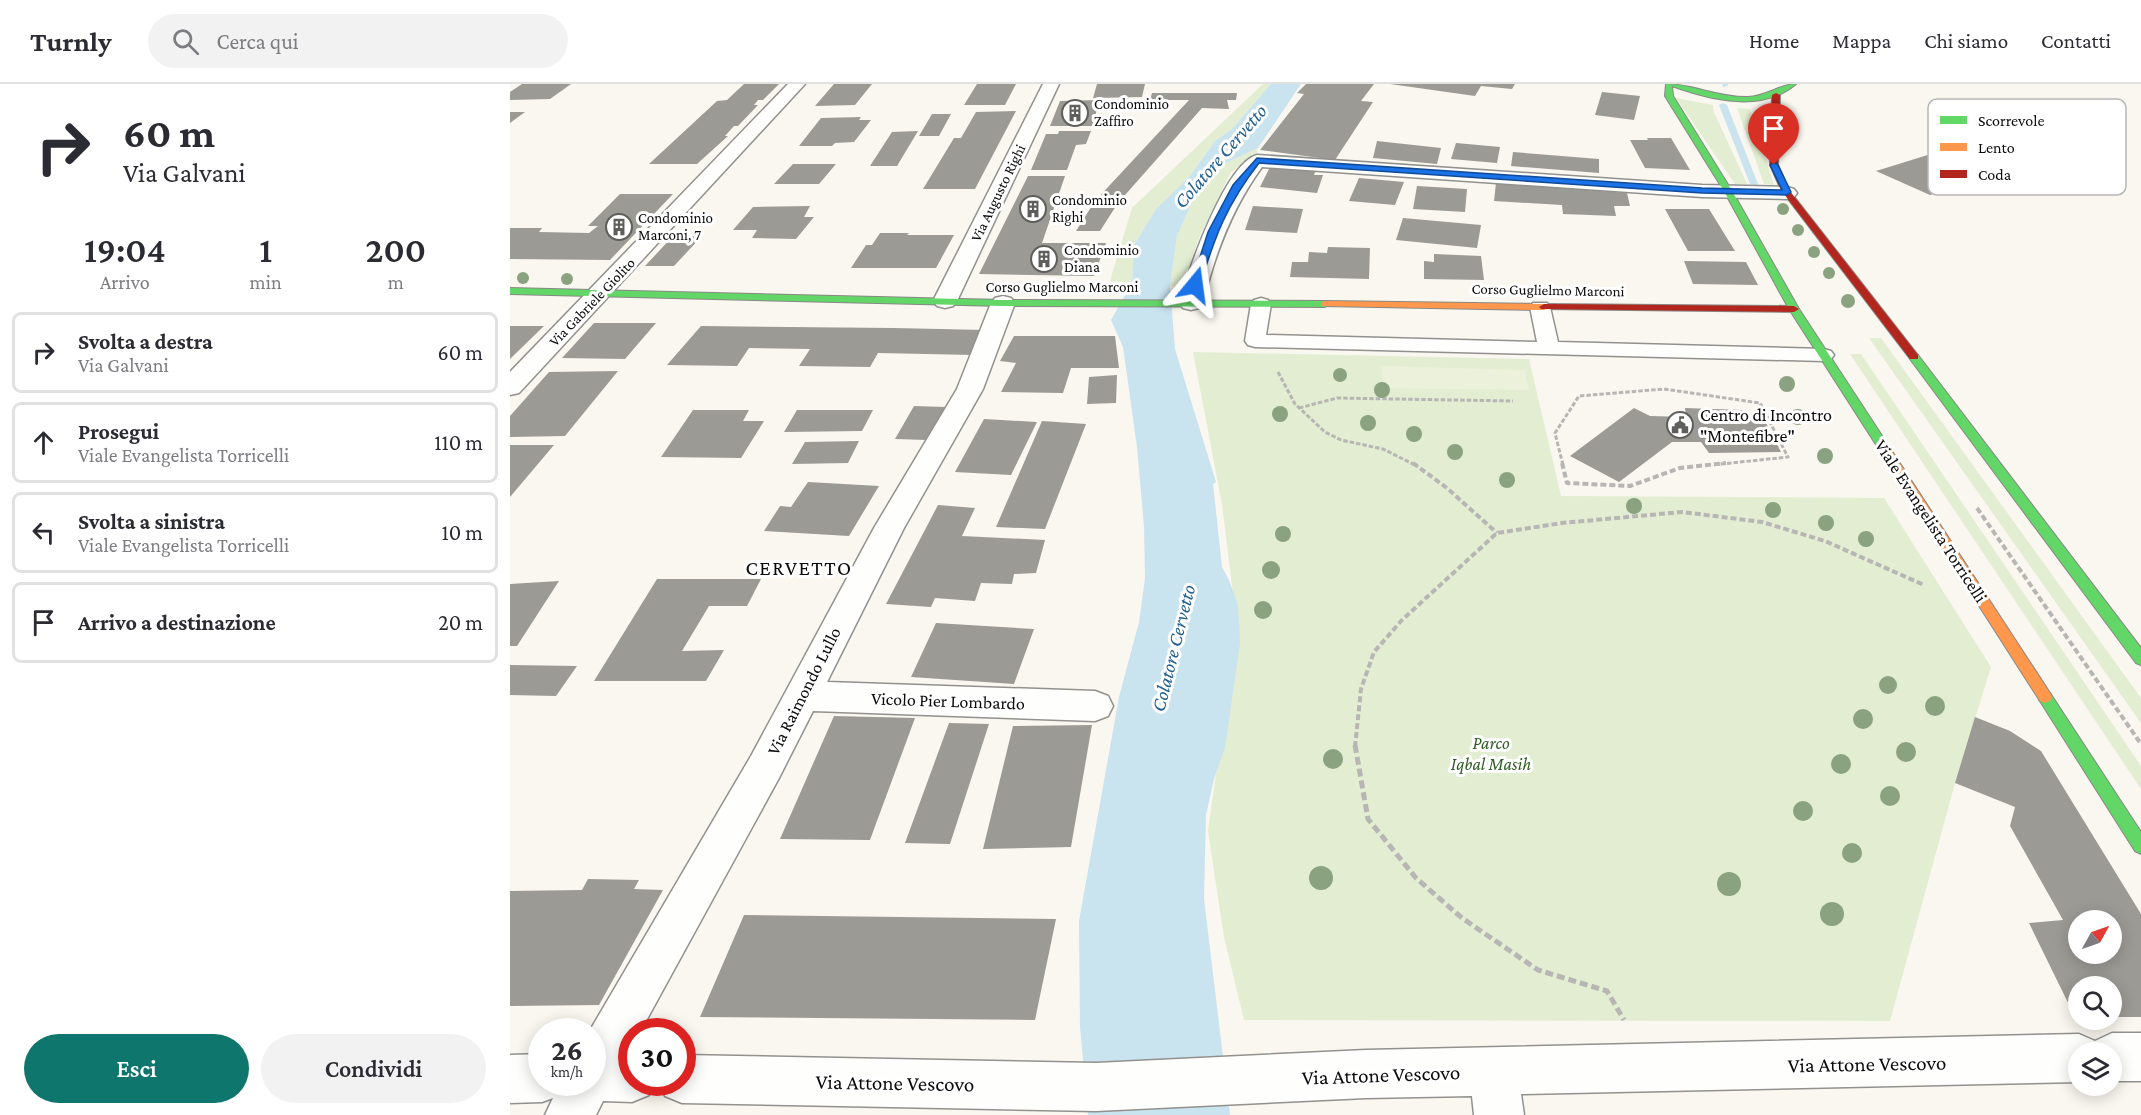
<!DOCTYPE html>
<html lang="it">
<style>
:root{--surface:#fff;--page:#f2f2f3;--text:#2b2b33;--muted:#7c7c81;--line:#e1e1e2;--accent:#0f766e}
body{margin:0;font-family:"Crimson Pro",serif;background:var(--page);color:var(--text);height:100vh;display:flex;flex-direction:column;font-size:22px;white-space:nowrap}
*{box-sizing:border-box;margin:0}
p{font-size:20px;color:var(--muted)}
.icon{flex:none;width:33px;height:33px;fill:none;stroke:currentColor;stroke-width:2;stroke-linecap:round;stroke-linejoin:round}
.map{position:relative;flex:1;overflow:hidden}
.side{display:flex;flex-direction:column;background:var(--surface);width:510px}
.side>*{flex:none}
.top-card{background:#fff;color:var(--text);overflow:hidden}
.needle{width:39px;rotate:50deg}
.tools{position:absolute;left:1558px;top:826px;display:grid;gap:12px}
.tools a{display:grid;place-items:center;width:54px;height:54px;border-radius:50%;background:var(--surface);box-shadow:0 3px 15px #0003;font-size:30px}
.speed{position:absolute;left:18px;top:934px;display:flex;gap:12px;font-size:30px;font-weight:700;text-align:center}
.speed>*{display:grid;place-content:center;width:78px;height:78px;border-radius:50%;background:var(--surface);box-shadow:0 3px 15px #0003;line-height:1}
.speed small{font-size:15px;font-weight:400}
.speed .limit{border:9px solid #d22;background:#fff;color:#111}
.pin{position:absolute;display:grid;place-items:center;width:51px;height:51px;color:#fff;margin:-62px -26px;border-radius:50% 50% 50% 0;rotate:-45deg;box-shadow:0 0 6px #0007}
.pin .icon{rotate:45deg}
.me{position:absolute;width:66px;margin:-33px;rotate:16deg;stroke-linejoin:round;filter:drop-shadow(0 0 4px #0008)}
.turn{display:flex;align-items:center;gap:21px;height:126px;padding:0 24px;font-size:27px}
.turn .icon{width:78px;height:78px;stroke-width:2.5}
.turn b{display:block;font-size:42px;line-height:51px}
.eta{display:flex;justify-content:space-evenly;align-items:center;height:102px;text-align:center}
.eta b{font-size:36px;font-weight:600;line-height:42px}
.button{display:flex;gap:12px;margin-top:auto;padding:12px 24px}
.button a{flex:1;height:69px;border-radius:36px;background:var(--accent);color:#fff;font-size:24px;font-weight:600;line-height:69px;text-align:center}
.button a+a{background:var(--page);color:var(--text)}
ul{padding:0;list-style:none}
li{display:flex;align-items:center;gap:18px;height:81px;margin:0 12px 9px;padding:0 12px;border:3px solid var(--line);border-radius:9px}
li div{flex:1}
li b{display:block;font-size:22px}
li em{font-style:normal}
header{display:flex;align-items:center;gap:36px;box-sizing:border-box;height:84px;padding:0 30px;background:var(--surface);border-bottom:2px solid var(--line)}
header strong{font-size:28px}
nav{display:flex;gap:33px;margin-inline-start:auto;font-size:21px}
.search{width:420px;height:54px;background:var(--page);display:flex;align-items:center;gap:15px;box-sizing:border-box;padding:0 21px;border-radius:33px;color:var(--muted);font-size:22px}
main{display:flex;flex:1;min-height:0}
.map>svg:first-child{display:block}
.green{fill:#e2edd1}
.pitch{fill:#ecf1db}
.water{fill:#c9e3ef}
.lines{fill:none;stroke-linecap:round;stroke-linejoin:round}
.stream{fill:#c9e3ef;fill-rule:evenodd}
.building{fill:#9c9a95;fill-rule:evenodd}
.lane-casing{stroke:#92918e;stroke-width:3}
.street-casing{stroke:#92918e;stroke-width:3}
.fast-casing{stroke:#898884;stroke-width:2}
.slow-casing{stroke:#898884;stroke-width:2}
.jam-casing{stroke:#898884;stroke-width:2}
.path-far2{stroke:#b7b6b5;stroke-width:3;stroke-dasharray:4.5 2;stroke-linecap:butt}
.path-far1{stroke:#b7b6b5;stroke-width:4;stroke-dasharray:6 3;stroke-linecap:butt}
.path{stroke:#b7b6b5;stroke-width:5;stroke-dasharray:8 4;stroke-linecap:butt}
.lane{fill:#fefefd;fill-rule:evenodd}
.street{fill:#fefefd;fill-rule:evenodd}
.fast{fill:#63d668;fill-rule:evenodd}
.slow{fill:#ff974d;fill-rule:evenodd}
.jam{fill:#b3261e;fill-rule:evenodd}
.tree{fill:#8aa27f}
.route{fill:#1a73e8;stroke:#114b97;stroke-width:1.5}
.labels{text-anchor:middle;stroke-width:6;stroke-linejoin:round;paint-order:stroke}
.far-poi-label{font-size:15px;fill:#0b0b0b;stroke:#fff;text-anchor:start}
.far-street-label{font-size:15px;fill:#0b0b0b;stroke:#fff}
.poi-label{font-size:18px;fill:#0b0b0b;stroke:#fff;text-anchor:start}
.street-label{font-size:18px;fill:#0b0b0b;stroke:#fff}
.park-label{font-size:18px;font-style:italic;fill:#2f5c23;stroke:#fff}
.water-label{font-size:20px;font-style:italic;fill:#226190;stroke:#fff}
.quarter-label{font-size:21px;letter-spacing:1.5px;fill:#0b0b0b;stroke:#fff}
.near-street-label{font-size:21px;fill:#0b0b0b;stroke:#fff}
.key{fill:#fff;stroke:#b6b6b6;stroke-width:1.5}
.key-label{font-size:16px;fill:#0b0b0b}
</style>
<header>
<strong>Turnly</strong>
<div class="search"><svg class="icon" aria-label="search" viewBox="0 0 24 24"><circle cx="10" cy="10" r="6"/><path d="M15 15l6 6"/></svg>Cerca qui</div>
<nav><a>Home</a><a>Mappa</a><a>Chi siamo</a><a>Contatti</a></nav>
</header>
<main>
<section class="side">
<div class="top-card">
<div class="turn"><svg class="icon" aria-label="right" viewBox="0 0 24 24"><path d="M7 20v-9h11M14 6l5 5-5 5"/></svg><div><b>60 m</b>Via Galvani</div></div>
</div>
<div class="eta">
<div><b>19:04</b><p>Arrivo</p></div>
<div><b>1</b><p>min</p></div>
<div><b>200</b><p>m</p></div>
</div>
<ul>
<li><svg class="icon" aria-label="right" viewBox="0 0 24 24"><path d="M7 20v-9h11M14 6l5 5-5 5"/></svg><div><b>Svolta a destra</b><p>Via Galvani</p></div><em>60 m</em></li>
<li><svg class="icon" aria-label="ahead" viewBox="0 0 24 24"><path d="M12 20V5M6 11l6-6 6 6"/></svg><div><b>Prosegui</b><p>Viale Evangelista Torricelli</p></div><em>110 m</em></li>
<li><svg class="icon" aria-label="left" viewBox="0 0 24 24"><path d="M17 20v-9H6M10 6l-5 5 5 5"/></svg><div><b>Svolta a sinistra</b><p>Viale Evangelista Torricelli</p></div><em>10 m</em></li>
<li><svg class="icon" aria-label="arrive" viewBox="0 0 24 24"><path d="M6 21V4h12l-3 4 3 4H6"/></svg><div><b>Arrivo a destinazione</b></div><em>20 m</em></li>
</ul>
<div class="button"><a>Esci</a><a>Condividi</a></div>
</section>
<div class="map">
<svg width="1631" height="1031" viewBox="0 0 1631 1031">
<rect width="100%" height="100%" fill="#f9f7ef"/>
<!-- green -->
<path class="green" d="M753 0H761L722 45 705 57 680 92 646 125 624 161 622 199 600 197 622 124Z
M1166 14 1203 21V26L1237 100H1225Z
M1227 24 1240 25 1264 101 1254 100Z
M748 64 746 71 721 88 689 154 672 203 660 202 667 152 684 114 709 82Z
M1359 254H1371L1631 614V639Z
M683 268 1019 275 1051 412 1374 414 1481 583 1445 699 1380 937 734 936 714 853 698 747 727 543 712 420Z
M1340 270H1351L1631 682V705Z"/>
<!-- pitch -->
<path class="pitch" d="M871 282 1015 286 1019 306 874 304Z"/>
<!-- water -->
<path class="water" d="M761 0H791L748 64 709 82 684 114 667 152 660 202 665 265 706 398 703 400 712 483 719 496 728 521 730 559 715 664 704 695 696 731 694 815 720 1031H578L570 943 569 837 609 613 629 538 635 494 634 442 627 363 613 263 601 236 622 199 624 161 646 125 680 92 705 57 722 45Z"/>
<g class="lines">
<!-- stream -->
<path class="stream" d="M1212 0H1218V2L1213 3Z
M1213 19 1217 21 1248 100 1247 102 1240 100 1209 21Z"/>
</g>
<!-- building -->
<path class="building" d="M12 0H61L40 15 0 16V8Z
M234 0H269L253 16H248L244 21H248L228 42H224L215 52H218L187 80H139L207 17 217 16Z
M324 0H362L345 21 305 22Z
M467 0H506L495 21H454Z
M587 0H635L632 13 583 14Z
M796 0H864L851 17 863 18 825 76 750 66 794 10 787 9Z
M880 0H1005L1002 5 971 2 965 12Z
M1092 8 1130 12 1124 36 1085 31Z
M642 9H727L726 16H717L719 25 692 24 608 119 590 147H566L585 117 679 16H640Z
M589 16 583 42H540L550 17Z
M506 27 465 105H413L444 54H451L466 28Z
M0 28H15L0 39Z
M422 30H441L429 52H409Z
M351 33 349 36H361L344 58 325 59 322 62H289L311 34Z
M408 47 387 82H360L382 48Z
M549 47H581L576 60 566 61 557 86H521L536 50H548Z
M1137 54H1161L1180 86 1135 84 1120 56H1138Z
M867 57 931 64 927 80 863 74Z
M946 59 990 63 987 79 941 75Z
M1437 65 1490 87 1420 111 1366 87Z
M1003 68 1089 75V89L1001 82Z
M283 80H326L309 100H264Z
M761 81 806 85 804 91H813L807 109 750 103Z
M518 92H555L532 159H596L584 192 469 190Z
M849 94 894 98 885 121 839 117Z
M986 99 1117 109 1120 122H1104L1106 132 1053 130 1052 121 984 117Z
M907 102 957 105 955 128 903 125Z
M110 110H163L100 176 0 175V144H32L29 148 79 149 88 142H78Z
M300 122 294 133H304L286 155 242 154 247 146H223L243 123Z
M743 122 793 125 787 149 735 146Z
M1155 125H1199L1225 167H1178Z
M893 134 971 141 967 164 886 156Z
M370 149H399L397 151H444L426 184H341L356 161H362Z
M163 152H192L164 182H135Z
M818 163 860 164 859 195 780 193 782 178H798L799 168 817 169Z
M924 170 971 172 974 196 914 195V177L924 178Z
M1174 177 1236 178 1248 201 1183 200Z
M84 239H146L115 275 52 274Z
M0 242H34L0 275Z
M191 242 384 244 475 246 463 271 368 269 360 283 289 282 300 265 239 264 227 282 157 281Z
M504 252H605L609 284H561L553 309 491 308 506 279 490 277Z
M108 287 55 352 0 353V332L39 288Z
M607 291 606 319 577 320 579 293Z
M404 322 436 323 416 356 385 355Z
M1124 324 1140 332 1176 333 1175 324 1232 326 1255 337 1271 368 1199 369 1191 358H1162L1109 398 1060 372Z
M183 326H239L233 337H254L231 374 151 373Z
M287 326H363L352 347 274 348Z
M474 335 527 338 501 391 445 388Z
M532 337 576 340 535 445 486 443Z
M349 357 338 379 282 380 295 358Z
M0 361H44L0 413Z
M298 398 369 402 339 452 254 447 270 422 281 423Z
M428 421 465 424 452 452 535 456 526 489 504 490 502 500 471 499 465 517 425 514 421 523 376 520Z
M147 495H251L237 522H199L172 567 214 566 196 597H84Z
M49 497 7 562H0V500Z
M426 539 524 545 504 600 401 593Z
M0 581 67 582 46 612 0 611Z
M324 632 405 634 360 756 270 755Z
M1465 633 1500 647 1531 667 1631 830V933H1602V903H1569V933H1565L1519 839 1553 836 1500 742 1505 723 1445 699ZM1569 837H1602V870H1569Z
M439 639 479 640 440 760 395 759Z
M582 641 561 763 473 765 503 642Z
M78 795 129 796 124 805 153 806 89 921 0 922V807L72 806Z
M234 831 546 835 525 936 190 933Z"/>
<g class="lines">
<defs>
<path id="lane" d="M751 214 758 216 761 220 756 251 1027 258 1020 223 1023 219H1037L1040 223 1048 258 1314 265 1321 267 1324 271 1321 275 1314 277 745 263 738 261 735 257 741 220 744 216Z"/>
<path id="street" d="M278 0H295L9 309 0 311V288Z
M533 0H549L447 217 443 222 435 224 427 222 423 217Z
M747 71 1192 101 1277 103 1284 105 1287 109 1284 113 1277 115 1192 113 752 83C722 124 705 169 693 219L689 224 681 226 673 224 669 219C678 188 715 79 747 71Z
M493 212 501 214 505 219 473 305 394 444 317 598 585 607 598 612 603 622 598 632 585 637 303 627 269 694 130 948H122V964L119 970H122V999H144L139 1011 122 1018 93 1017 86 1031H35L43 1014 32 1018 0 1019V971L32 970V999H82V948H79L241 672 364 444 447 305 481 219 485 214Z
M1602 949H1631V997H1602V969H1569V998L1011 1010 1014 1031H964L962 1012 856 1014 586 1027 172 1019 155 1012 150 999H172V971L586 979 856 966 1569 950 1585 957Z"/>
<path id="fast" d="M1156 0C1183 0 1209 14 1238 13 1257 12 1271 0 1286 0 1252 29 1201 16 1162 2L1163 12 1222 107 1289 225 1382 367 1380 370H1372L1279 225 1214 107 1155 12Z
M0 204 493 216 815 217 820 220 815 223 493 222 0 210Z
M1404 270 1408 271 1631 564V581L1626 579 1400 275V271Z
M1535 607 1540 609 1631 748V770L1625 767 1530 617 1528 613 1530 609Z"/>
<path id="slow" d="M815 217 1034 220 1039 223 1034 226 812 222V218Z
M1376 363 1380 364 1540 609 1542 613 1540 617 1535 619 1530 617 1370 367Z"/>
<path id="jam" d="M1266 9 1270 11 1268 81 1279 106 1408 271V275H1400L1271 106 1260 81 1262 11Z
M1034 220 1284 222 1289 225 1284 228 1031 225 1029 223Z"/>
</defs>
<!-- lane casing -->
<use href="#lane" class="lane-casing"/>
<!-- street casing -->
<use href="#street" class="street-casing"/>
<!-- fast casing -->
<use href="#fast" class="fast-casing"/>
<!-- slow casing -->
<use href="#slow" class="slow-casing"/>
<!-- jam casing -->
<use href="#jam" class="jam-casing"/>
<!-- path-far2 -->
<path class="path-far2" d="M768 288 785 320 815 348 831 356 873 365 905 381
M789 324 827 314 1003 317
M1053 381 1045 349 1069 312 1154 305 1250 319 1278 373 1202 381"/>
<!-- path-far1 -->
<path class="path-far1" d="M903 379 937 404 987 449
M1052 379 1057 399 1120 402 1170 384 1216 379
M1467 424 1631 660
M845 663 851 605 864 568 892 536 987 449 1052 439 1172 428 1252 438 1315 457 1414 501"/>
<!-- path -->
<path class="path" d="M845 661 858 735 906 794 952 834 1028 886 1097 907 1114 936"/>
<!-- lane -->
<use href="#lane" class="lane"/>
<!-- street -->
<use href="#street" class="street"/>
<!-- fast -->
<use href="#fast" class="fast"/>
<!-- slow -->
<use href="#slow" class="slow"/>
<!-- jam -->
<use href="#jam" class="jam"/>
</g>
<!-- trees -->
<g class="tree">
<circle cx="1273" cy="125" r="6"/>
<circle cx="1288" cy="146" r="6"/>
<circle cx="1304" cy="168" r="6"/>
<circle cx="1319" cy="189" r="6"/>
<circle cx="13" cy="194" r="6"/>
<circle cx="57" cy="195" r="6"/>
<circle cx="1338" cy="217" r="7"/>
<circle cx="830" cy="291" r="7"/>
<circle cx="1277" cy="300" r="8"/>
<circle cx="872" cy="306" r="8"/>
<circle cx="770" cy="330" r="8"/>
<circle cx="1288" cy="333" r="8"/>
<circle cx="858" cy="339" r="8"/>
<circle cx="904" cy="350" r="8"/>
<circle cx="945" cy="368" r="8"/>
<circle cx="1315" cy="372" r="8"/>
<circle cx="997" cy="396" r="8"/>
<circle cx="1124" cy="422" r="8"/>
<circle cx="1263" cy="426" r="8"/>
<circle cx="1316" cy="439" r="8"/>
<circle cx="773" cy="450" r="8"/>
<circle cx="1356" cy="455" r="8"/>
<circle cx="761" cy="486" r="9"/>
<circle cx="753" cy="526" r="9"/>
<circle cx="1378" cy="601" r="9"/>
<circle cx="1425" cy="622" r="10"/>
<circle cx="1353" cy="635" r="10"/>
<circle cx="1396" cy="668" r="10"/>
<circle cx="823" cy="675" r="10"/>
<circle cx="1331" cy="680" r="10"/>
<circle cx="1380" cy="712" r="10"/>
<circle cx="1293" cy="727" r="10"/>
<circle cx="1342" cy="769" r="10"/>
<circle cx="811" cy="794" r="12"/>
<circle cx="1219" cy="800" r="12"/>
<circle cx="1322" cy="830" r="12"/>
</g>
<!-- route -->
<path class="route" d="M747 74 1192 104 1272 106 1260 81 1264 78 1268 81 1281 108 1277 111 1192 109 749 79C717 120 705 152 690 201L682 203 681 201 698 148 723 101Z"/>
<!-- icons -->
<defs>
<symbol id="building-ring" viewBox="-11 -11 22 22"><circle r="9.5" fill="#fff" stroke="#5e5e5b" stroke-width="1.5"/><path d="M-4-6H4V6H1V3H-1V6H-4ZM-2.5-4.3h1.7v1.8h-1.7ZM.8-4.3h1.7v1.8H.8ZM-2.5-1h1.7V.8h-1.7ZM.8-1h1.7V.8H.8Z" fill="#5e5e5b"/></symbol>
<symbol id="civic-ring" viewBox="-11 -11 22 22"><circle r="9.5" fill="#fff" stroke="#5e5e5b" stroke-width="1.5"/><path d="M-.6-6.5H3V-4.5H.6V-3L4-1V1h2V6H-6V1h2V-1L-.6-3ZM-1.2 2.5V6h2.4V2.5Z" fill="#5e5e5b"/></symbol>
</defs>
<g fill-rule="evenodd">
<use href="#building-ring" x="550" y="14" width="30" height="30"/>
<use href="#building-ring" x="508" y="110" width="30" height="30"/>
<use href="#building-ring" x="94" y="128" width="30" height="30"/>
<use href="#building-ring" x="519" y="160" width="30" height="30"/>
<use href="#civic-ring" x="1155" y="326" width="30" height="30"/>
</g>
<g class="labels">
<!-- far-poi labels -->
<g class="far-poi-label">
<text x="584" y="25">Condominio<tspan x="584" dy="17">Zaffiro</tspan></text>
<text x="542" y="121">Condominio<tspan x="542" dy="17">Righi</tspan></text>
<text x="128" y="139">Condominio<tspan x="128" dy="17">Marconi, 7</tspan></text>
<text x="554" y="171">Condominio<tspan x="554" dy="17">Diana</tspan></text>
</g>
<!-- far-street labels -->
<g class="far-street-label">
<text transform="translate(488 109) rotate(-64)" y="5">Via Augusto Righi</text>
<text x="552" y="208">Corso Guglielmo Marconi</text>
<text transform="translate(1038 206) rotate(1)" y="5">Corso Guglielmo Marconi</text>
<text transform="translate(82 218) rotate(-46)" y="5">Via Gabriele Giolito</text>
</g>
<!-- poi labels -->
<g class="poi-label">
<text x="1190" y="337">Centro di Incontro<tspan x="1190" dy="21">"Montefibre"</tspan></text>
</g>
<!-- street labels -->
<g class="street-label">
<text transform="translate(1421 437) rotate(57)" y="6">Viale Evangelista Torricelli</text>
<text transform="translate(294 607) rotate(-63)" y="6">Via Raimondo Lullo</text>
<text transform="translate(438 617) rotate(2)" y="6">Vicolo Pier Lombardo</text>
</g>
<!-- park labels -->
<g class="park-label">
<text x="981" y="665">Parco<tspan x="981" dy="21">Iqbal Masih</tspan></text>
</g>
<!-- water labels -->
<g class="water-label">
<text transform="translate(710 72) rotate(-49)" y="7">Colatore Cervetto</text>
<text transform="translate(663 564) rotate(-76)" y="7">Colatore Cervetto</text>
</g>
<!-- quarter labels -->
<g class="quarter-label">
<text x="289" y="491">CERVETTO</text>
</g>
<!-- near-street labels -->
<g class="near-street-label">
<text transform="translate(1357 980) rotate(-1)" y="7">Via Attone Vescovo</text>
<text transform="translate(871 991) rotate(-2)" y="7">Via Attone Vescovo</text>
<text transform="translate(385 999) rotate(1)" y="7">Via Attone Vescovo</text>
</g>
</g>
<!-- legend -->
<rect x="1418" y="15" width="198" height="96" rx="9" class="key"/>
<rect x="1430" y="32" width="27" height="8" fill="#63d668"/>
<rect x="1430" y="59" width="27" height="8" fill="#ff974d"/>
<rect x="1430" y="86" width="27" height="8" fill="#b3261e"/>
<g class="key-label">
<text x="1468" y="42">Scorrevole</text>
<text x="1468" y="69">Lento</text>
<text x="1468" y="96">Coda</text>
</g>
</svg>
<div class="tools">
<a><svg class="needle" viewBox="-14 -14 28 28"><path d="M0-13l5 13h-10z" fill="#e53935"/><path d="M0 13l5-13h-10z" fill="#7c7c81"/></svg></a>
<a><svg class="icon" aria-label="search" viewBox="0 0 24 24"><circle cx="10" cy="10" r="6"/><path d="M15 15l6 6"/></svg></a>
<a><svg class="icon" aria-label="layers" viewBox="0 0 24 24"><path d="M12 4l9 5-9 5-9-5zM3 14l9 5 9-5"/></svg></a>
</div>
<div class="speed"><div>26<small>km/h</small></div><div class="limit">30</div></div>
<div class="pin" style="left:1264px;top:81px;background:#d93025"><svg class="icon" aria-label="arrive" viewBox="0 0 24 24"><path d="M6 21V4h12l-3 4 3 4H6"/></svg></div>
<svg class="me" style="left:685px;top:201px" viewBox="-20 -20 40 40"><path d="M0-17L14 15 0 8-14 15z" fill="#1a73e8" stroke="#fff" stroke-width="4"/></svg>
</div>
</main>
